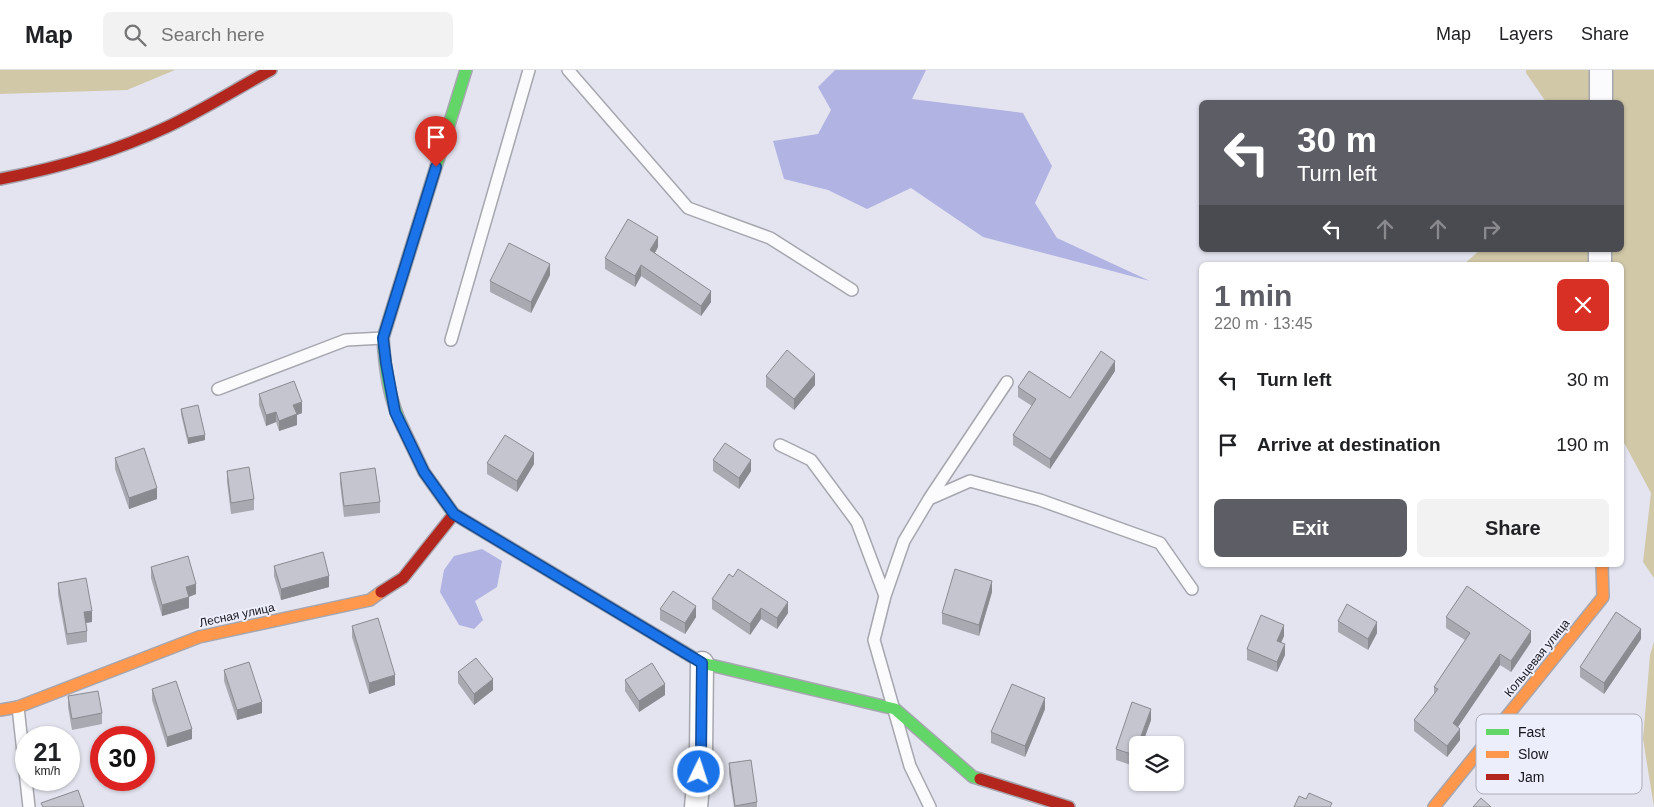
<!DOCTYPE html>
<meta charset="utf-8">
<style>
:root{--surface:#fff;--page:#f2f2f2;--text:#202124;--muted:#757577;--line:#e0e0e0;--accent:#5d5d66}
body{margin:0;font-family:Helvetica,sans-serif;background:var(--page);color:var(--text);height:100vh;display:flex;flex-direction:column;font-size:19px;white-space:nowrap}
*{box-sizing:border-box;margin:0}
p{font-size:16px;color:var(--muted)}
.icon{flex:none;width:28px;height:28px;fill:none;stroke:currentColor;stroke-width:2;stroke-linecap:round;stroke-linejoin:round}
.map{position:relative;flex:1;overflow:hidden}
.side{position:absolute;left:1199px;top:192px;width:425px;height:305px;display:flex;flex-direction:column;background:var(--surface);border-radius:8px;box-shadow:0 1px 4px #0004}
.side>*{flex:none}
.hud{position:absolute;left:1199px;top:30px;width:425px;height:152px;border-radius:8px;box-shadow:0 1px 4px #0004;background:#5d5d66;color:#fff;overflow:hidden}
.fabs{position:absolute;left:1129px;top:666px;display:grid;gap:10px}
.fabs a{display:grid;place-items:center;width:55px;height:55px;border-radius:8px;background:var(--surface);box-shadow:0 1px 4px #0004;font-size:25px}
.speed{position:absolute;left:15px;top:656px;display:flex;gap:10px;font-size:25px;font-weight:700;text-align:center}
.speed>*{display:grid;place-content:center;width:65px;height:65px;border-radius:50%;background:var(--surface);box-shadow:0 1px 4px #0004;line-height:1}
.speed small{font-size:12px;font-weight:400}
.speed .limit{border:8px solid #d22;background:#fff;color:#111}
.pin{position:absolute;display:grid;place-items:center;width:42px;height:42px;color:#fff;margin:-51px -21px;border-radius:50% 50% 50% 0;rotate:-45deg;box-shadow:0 0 5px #0007}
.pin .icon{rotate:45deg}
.me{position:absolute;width:55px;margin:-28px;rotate:4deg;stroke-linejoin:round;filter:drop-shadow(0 0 4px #0008)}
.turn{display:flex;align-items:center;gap:18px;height:105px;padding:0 15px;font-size:22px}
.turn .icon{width:65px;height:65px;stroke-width:2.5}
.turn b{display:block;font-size:35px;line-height:42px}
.lanes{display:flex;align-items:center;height:48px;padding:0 15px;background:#0003;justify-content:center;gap:25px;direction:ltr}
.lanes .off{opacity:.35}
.round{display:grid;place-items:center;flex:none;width:52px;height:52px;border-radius:8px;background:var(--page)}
.headline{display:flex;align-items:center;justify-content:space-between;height:85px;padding:0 15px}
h1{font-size:30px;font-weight:600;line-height:38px;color:var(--accent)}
.button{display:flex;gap:10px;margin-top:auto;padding:10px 15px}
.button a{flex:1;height:58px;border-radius:8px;background:var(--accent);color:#fff;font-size:20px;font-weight:600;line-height:58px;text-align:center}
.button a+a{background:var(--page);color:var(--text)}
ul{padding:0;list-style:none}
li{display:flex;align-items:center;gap:15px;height:65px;padding:0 15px}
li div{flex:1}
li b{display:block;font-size:19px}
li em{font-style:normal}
header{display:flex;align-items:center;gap:30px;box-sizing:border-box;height:70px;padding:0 25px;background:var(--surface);border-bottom:1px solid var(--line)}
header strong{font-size:24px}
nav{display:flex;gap:28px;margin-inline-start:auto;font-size:18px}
.search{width:350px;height:45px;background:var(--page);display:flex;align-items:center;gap:12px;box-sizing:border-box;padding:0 18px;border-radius:8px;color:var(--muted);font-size:19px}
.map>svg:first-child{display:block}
.forest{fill:#d1c8a8}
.water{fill:#b1b3e2}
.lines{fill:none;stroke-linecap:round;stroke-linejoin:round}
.lane-casing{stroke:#a6a6af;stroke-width:14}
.street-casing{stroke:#a6a6af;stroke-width:25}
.fast-casing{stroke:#a6a6af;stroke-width:14}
.slow-casing{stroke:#a6a6af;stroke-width:14}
.jam-casing{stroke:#a6a6af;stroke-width:14}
.lane{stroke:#fbfbfd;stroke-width:11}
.street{stroke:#fbfbfd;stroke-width:22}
.fast{stroke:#63d668;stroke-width:11}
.slow{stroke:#ff974d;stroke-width:11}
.jam{stroke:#b3261e;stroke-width:11}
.wall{fill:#a9a9b2}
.shaded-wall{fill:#8a8a91}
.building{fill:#c5c5cf;stroke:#8a8a91}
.route-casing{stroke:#114b97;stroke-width:12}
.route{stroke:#1a73e8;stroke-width:9}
.labels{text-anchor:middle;stroke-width:4;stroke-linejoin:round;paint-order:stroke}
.street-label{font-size:12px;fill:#15151c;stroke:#edeefb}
.key{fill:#edeefb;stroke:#acadb8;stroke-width:1}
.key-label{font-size:14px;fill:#15151c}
</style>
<header>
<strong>Map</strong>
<div class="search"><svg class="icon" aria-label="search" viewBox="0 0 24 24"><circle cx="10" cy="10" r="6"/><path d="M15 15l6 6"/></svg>Search here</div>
<nav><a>Map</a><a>Layers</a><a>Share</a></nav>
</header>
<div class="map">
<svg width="1654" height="737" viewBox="0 0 1654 737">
<rect width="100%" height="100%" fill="#e4e4f0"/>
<!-- forest -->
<path class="forest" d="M0 0H175L127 20 0 24Z
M1526 0H1654V508L1643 492 1651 423 1621 367V195H1463L1480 180H1621V32H1546L1526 3Z
M1654 572V737L1643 669 1650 585Z"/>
<!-- water -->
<path class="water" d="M835 0H926L912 29 1023 43 1052 96 1035 133 1057 168 1150 211 983 167 911 118 867 139 828 120 784 109 773 71 818 64 831 40 818 17Z
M482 479 502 491 497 517 475 531 483 550 474 559 459 555 440 522 444 500 454 486Z"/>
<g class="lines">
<defs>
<path id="lane" d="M568 0 688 138 770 168 852 220
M451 270 529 0
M218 319 346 270 383 268
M780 375 811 390 857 452 885 526 874 570 910 696 930 737
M929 429 1007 312
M885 526 904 471 929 429 970 411 1040 430 1160 473 1192 519
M18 637 29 737"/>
<path id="street" d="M1601 0V32
M1600 195V180
M696 737 701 684 702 593"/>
<path id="fast" d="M403 358C389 330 385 299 383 268L466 0
M684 582 702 593 895 639 973 707 980 709"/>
<path id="slow" d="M403 358 424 402 454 444 684 582
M0 640 18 637 199 567 370 530 381 522
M1434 737 1603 527 1602 495"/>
<path id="jam" d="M0 109C58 98 114 82 167 57 203 40 236 19 271 0
M381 522 403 508 454 444
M980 709 1069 737"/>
</defs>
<!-- lane casing -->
<use href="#lane" class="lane-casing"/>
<!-- street casing -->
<use href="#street" class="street-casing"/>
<!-- fast casing -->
<use href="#fast" class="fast-casing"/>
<!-- slow casing -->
<use href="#slow" class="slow-casing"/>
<!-- jam casing -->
<use href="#jam" class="jam-casing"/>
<!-- lane -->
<use href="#lane" class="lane"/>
<!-- street -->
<use href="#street" class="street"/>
<!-- fast -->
<use href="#fast" class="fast"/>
<!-- slow -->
<use href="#slow" class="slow"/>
<!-- jam -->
<use href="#jam" class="jam"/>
</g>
<!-- wall -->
<path class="wall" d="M658 177 655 183 711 232 701 246 641 206 635 217 605 199V188Z
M550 205 531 243 490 222V211Z
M1115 301 1050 399 1013 375V365L1032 336 1018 327V317L1070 328Z
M766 306 815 315 794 340 766 317Z
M259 324 302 343 297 345V355L279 361 276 352 266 356 259 335Z
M181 339 205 370 188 374 181 344Z
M115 388 157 429 129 439 115 399Z
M713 390 751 401 739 419 713 401Z
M487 393 534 394 517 422 487 404Z
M227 401 254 429V440L231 444 227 412Z
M340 403 380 432V443L344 447 340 413Z
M274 496 329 517 281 530 274 506Z
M151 497 196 524 189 527V538L162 546 151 508Z
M729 504 788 543 777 559 761 549 750 565 712 539V529Z
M58 513 92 552 86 553 87 561V572L67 575 58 524Z
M992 522 979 566 942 554V543Z
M660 539 696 547 685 564 660 550Z
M1446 547 1531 572 1511 602 1500 595 1458 657 1460 670 1447 687 1414 661V650L1434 624V617L1465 570 1446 558Z
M1338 551 1377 563 1368 580 1338 562Z
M352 556 395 615 369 624 352 567Z
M1284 566 1281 572 1285 585 1277 602 1247 590V579Z
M1641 569 1604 624 1580 607V597Z
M224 600 262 643 237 650 224 611Z
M458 602 493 620 474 635 458 613Z
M625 610 665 625 639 642 625 621Z
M152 619 192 669 167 677 152 630Z
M68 626 102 643V654L72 660 68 637Z
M1045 639 1025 687 991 673V662Z
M1151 650 1134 696 1116 690V679Z
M729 693 757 732V737H734L729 704Z"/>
<!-- shaded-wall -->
<path class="shaded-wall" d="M658 167V177L650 191V180Z
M550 194V205L531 243V232Z
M641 195V206L635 217V206Z
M711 221V232L701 246V236Z
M1115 291V301L1050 399V389Z
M815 304V315L794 340V329Z
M302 332V343L297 345V355L279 361V351L293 335Z
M276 342V352L266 356V345Z
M205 365V370L188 374V368Z
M534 383V394L517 422V411Z
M751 390V401L739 419V408Z
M157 418V429L129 439V428Z
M329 506V517L281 530V519Z
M992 511V522L979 566V555Z
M196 514V524L186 528V517Z
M189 527V538L162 546V535Z
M788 532V543L777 559V548Z
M696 536V547L685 564V553Z
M761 538V549L750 565V554Z
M92 541V552L84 553V542Z
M1377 552V563L1368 580V569Z
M1284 555V566L1277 582V571Z
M1641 559V569L1604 624V613Z
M1531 561V572L1511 602V591Z
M1285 574V585L1277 602V592Z
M1500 584V595L1453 664V653Z
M395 605V615L369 624V613Z
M493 609V620L474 635V624Z
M665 614V625L639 642V631Z
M1045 628V639L1025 687V676Z
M262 632V643L237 650V640Z
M1151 639V650L1142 675H1138Z
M192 659V669L167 677V667Z
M1460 659V670L1447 687V676Z
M1138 677V687L1134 696V685Z"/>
<!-- building -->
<path class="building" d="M628 149 658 167 650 180 711 221 701 236 641 195 635 206 605 188Z
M509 173 550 194 531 232 490 211Z
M787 280 815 304 794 329 766 306Z
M1101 281 1115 291 1050 389 1013 365 1036 329 1018 317 1029 301 1070 328Z
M294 311 302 332 293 335 297 344 279 351 276 342 266 345 259 324Z
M198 335 205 365 188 368 181 339Z
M505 365 534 383 517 411 487 393Z
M725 373 751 390 739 408 713 390Z
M144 378 157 418 129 428 115 388Z
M249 397 254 429 231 433 227 401Z
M375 398 380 432 344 436 340 403Z
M323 482 329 506 281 519 274 496Z
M188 486 196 514 186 517 189 527 162 535 151 497Z
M738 499 788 532 777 548 761 538 750 554 712 529 729 504 733 507Z
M955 499 992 511 979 555 942 543Z
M86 508 92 541 84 542 87 561 67 564 58 513Z
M1467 516 1531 561 1511 591 1500 584 1453 653 1460 659 1447 676 1414 650 1438 619 1434 617 1470 563 1446 547Z
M673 521 696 536 685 553 660 539Z
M1347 534 1377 552 1368 569 1338 551Z
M1616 542 1641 559 1604 613 1580 597Z
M1261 545 1284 555 1277 571 1285 574 1277 592 1247 579Z
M378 548 395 605 369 613 352 556Z
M476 588 493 609 474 624 458 602Z
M249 592 262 632 237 640 224 600Z
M652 593 665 614 639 631 625 610Z
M176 611 192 659 167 667 152 619Z
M1012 614 1045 628 1025 676 991 662Z
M98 621 102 643 72 649 68 626Z
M1132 632 1151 639 1134 685 1116 679Z
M751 690 757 732 735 736 729 693Z
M78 720 84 737H43L41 733Z
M1309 723 1332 733 1330 737H1294L1299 726 1306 729Z
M1481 728 1491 737H1473Z"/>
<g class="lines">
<defs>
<path id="route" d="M436 97 383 268 386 293 395 342 424 402 454 444 702 593 701 684 699 702"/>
</defs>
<!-- route casing -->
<use href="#route" class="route-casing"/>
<!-- route -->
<use href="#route" class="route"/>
</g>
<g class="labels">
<!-- street labels -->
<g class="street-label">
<text transform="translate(237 545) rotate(-12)" y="4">Лесная улица</text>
<text transform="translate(1537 588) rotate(-51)" y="4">Кольцевая улица</text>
</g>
</g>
<!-- legend -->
<rect x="1476" y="644" width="166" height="80" rx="8" class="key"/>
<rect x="1486" y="659" width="23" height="6" fill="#63d668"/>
<rect x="1486" y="681" width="23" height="7" fill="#ff974d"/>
<rect x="1486" y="704" width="23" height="6" fill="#b3261e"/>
<g class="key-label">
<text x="1518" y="667">Fast</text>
<text x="1518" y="689">Slow</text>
<text x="1518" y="712">Jam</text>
</g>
</svg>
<div class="fabs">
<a><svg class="icon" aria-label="layers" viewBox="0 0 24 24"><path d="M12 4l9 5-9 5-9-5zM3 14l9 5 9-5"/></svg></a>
</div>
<div class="speed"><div>21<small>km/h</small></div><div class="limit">30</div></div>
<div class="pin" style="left:436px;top:97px;background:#d93025"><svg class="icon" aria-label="arrive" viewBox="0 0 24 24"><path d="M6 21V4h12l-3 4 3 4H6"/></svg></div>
<svg class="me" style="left:699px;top:702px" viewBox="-20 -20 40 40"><circle r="17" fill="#1a73e8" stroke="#fff" stroke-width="3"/><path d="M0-11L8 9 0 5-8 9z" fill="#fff"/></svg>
<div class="hud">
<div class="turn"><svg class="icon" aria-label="left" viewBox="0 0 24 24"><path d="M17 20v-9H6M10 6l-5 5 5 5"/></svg><div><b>30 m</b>Turn left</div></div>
<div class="lanes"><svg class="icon" aria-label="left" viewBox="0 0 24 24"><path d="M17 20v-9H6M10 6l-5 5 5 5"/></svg><svg class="icon off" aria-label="ahead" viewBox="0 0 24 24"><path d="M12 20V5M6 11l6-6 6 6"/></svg><svg class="icon off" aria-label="ahead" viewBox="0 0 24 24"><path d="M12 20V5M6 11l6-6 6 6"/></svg><svg class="icon off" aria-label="right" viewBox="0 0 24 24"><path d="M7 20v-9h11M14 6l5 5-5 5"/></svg></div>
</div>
<section class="side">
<div class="headline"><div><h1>1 min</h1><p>220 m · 13:45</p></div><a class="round" style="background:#d93025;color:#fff"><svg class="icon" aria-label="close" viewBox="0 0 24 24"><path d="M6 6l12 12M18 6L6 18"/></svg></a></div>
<ul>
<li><svg class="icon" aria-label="left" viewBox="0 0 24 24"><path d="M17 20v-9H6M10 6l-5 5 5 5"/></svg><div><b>Turn left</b></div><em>30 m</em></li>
<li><svg class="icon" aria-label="arrive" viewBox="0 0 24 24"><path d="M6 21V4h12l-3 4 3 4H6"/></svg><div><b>Arrive at destination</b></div><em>190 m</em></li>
</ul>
<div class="button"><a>Exit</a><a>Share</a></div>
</section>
</div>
